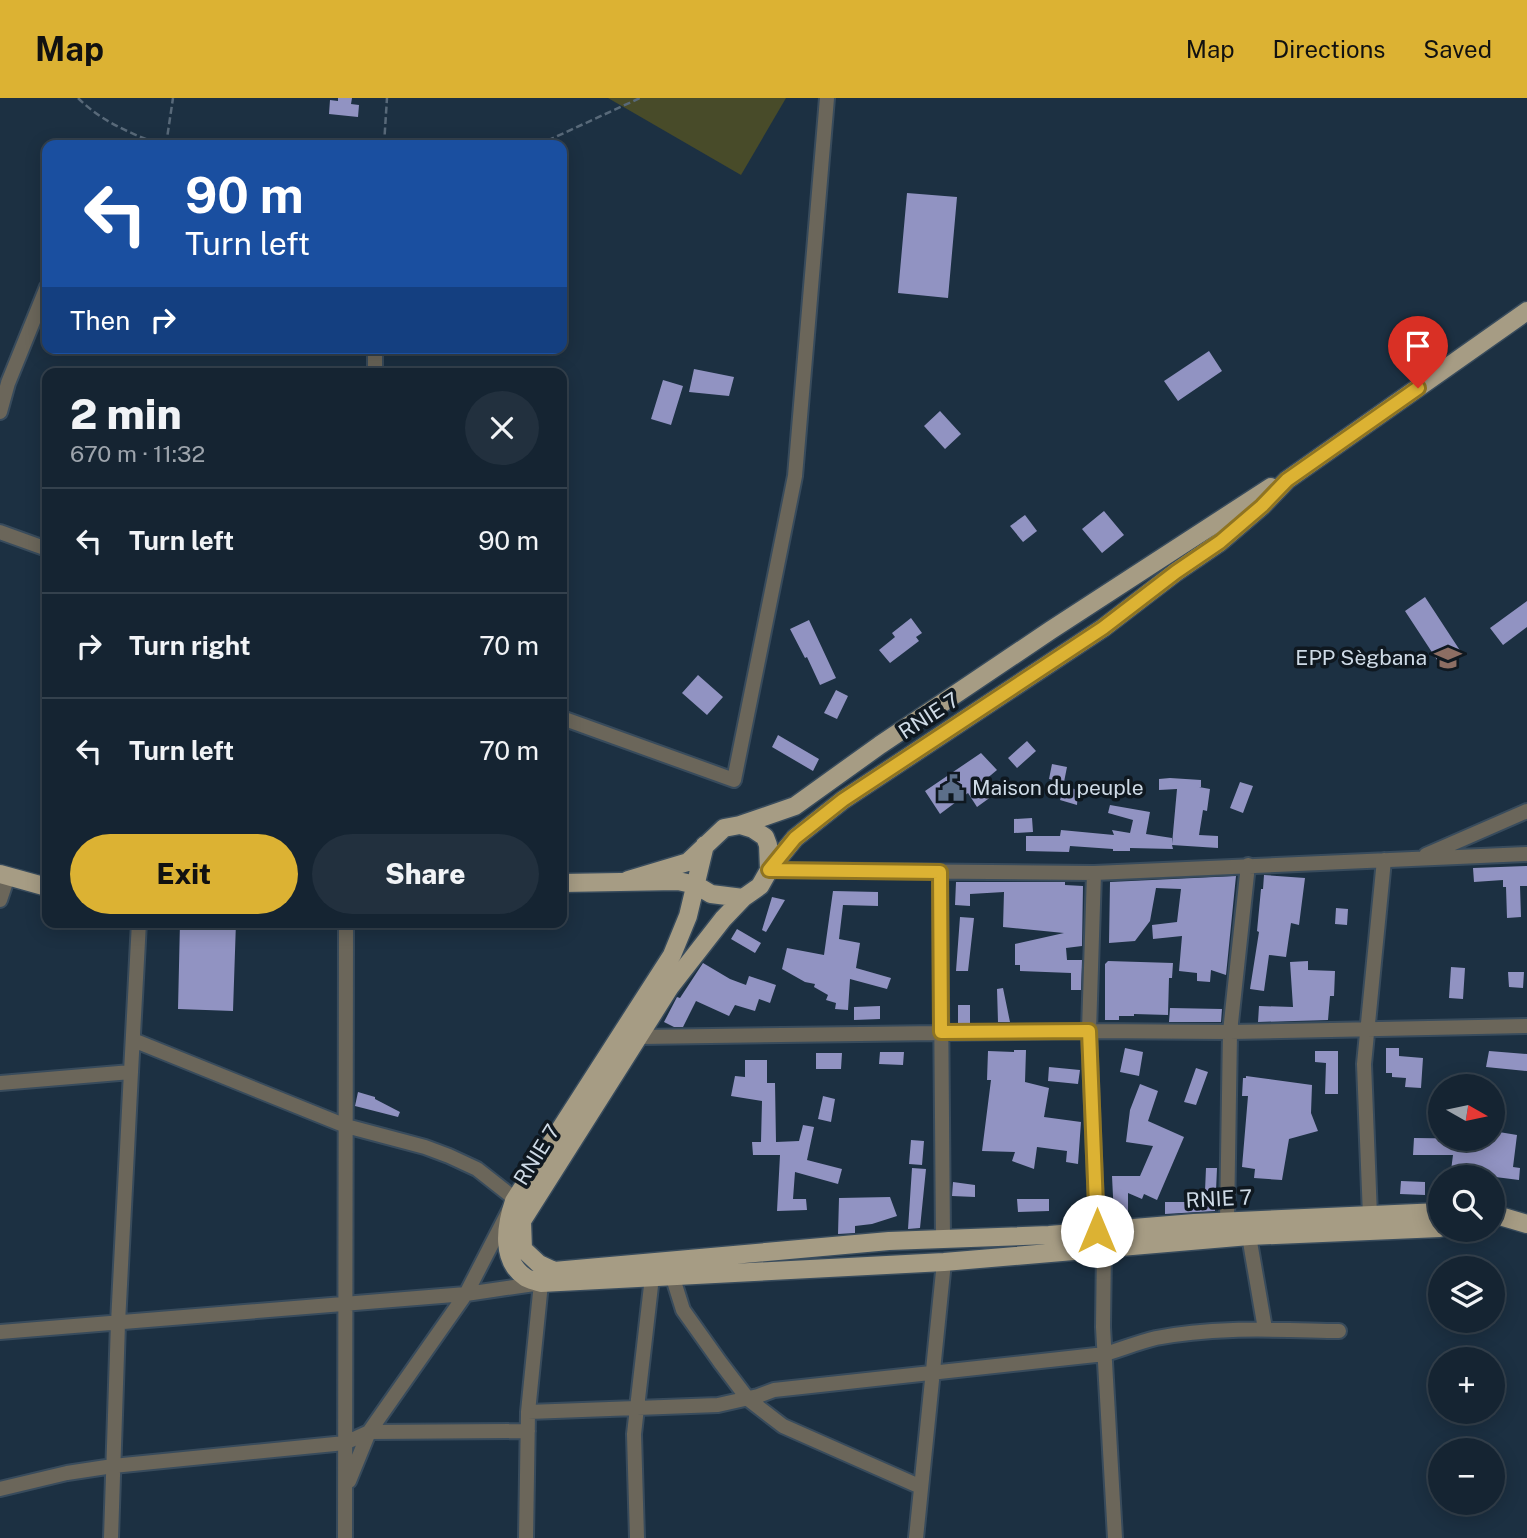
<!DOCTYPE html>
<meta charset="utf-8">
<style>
:root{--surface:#152432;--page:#22303e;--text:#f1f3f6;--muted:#9da4ac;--line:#34414d;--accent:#dcb233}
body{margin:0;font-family:"Public Sans",sans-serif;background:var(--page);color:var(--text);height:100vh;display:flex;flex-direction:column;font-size:26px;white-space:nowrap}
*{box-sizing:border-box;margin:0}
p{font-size:23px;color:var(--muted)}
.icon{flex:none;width:38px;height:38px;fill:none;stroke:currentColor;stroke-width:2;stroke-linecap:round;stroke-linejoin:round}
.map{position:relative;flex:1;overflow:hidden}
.panel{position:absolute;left:42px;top:270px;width:525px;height:560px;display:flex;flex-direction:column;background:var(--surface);border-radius:14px;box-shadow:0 4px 18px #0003,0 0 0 2px var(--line)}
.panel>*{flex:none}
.hud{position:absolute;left:42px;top:42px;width:525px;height:214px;border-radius:14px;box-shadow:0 4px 18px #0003,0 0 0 2px var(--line);background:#1a4fa0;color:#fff;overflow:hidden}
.needle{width:46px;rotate:99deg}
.buttons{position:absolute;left:1428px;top:976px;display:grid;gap:14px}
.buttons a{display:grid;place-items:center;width:77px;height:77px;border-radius:50%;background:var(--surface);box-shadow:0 4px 18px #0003,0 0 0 2px var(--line);font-size:35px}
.pin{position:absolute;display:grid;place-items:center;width:60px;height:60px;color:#fff;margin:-72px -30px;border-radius:50% 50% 50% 0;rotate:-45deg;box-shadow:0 0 7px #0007}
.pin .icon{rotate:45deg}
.me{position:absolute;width:77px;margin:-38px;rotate:0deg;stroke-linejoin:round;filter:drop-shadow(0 0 5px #0008)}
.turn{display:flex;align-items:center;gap:24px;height:147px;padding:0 28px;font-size:32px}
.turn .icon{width:91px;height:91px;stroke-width:2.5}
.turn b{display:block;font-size:49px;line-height:60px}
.then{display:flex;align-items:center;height:66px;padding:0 28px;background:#0003;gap:14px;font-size:26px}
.round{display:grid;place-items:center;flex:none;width:74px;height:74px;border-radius:37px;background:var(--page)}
.summary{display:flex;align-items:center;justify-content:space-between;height:119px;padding:0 28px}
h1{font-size:42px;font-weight:800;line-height:52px}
.button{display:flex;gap:14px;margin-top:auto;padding:14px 28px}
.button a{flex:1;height:80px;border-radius:42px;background:var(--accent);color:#111;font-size:28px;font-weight:800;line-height:80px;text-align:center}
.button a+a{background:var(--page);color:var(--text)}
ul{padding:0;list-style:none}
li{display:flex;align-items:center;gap:21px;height:105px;padding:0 28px;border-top:2px solid var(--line)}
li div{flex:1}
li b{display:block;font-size:26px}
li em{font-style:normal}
header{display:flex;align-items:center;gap:42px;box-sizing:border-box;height:98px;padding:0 35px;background:var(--accent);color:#111}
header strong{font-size:33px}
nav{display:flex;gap:38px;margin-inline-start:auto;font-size:24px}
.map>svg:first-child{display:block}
.pitch{fill:#484b29}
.building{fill:#9193c2}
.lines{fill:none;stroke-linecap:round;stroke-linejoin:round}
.street-casing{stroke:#384b5c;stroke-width:18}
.primary-casing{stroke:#384b5c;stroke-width:21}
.path{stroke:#586979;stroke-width:2.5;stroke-dasharray:7 3.5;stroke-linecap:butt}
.street{stroke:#6b665a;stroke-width:14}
.primary{stroke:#a69c84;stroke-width:18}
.route-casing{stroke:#8f7421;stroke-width:18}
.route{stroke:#dcb233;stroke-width:12}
.labels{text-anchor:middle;stroke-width:7;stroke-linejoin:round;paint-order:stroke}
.poi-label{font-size:21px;fill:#cedae6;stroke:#0f1820;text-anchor:end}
.street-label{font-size:21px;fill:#cedae6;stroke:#0f1820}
</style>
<header>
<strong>Map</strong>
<nav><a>Map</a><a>Directions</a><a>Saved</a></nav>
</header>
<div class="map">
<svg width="1527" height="1440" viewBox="0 0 1527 1440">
<rect width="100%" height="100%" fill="#1c3042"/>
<!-- pitch -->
<path class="pitch" d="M608 0H786L741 77Z"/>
<!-- building -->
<path class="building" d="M338 0H352L351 6 359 7 358 19 329 16 330 2 338 3Z
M907 95 957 99 948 200 898 195Z
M1209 253 1222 273 1178 303 1164 283Z
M694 271 734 279 729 298 689 294Z
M663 282 683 288 671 327 651 321Z
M940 313 961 336 945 351 924 328Z
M1104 413 1124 437 1102 455 1082 431Z
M1025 417 1037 433 1023 444 1010 428Z
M1425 499 1461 554 1441 568 1405 513Z
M1527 503V529L1503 547 1490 530Z
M911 520 922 535 916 539 919 543 890 565 879 552 895 539 892 535Z
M809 522 836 580 820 587 807 559 805 560 790 531Z
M698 577 723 599 707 617 682 595Z
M836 592 848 598 837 621 824 615Z
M778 637 819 661 813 673 772 649Z
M1027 643 1036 653 1017 670 1008 660Z
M981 655 997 672 985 682 995 696 977 709 968 695 940 716 925 693Z
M1052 666 1067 669 1064 684 1049 681Z
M1170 680 1201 682V689H1199L1210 691 1207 713 1203 712 1199 737 1218 738V750L1172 747 1173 751 1130 750V753H1113V751L1070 748 1069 754 1026 753V738H1060L1061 732 1114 737 1112 732 1130 735 1133 722 1108 715 1110 707 1150 714 1146 736 1172 740V746L1177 691 1159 692V681Z
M1240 684 1253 688 1243 715 1230 710Z
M1064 688 1078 692 1077 707 1060 702Z
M1032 720 1033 734 1014 735V721Z
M1527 768V788H1520L1521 819 1507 820 1506 789H1503V782L1474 784 1473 770Z
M1264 777 1305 780 1299 827 1291 825 1286 859 1269 857 1264 893 1250 891 1259 834 1257 833 1261 791H1263Z
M1236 778 1226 877 1211 872 1210 884 1197 883V875L1179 873 1182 838 1153 841 1152 827 1177 824 1181 791 1156 790 1150 823 1135 843 1109 845 1110 784Z
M956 784H1065V787L1083 788 1082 848 1066 850 1067 862H1082L1081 892H1071V875L1020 873V867H1015V846L1064 835 1003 829 1004 794 970 796V808L955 807Z
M833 793 878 794V808L843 807 839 841 860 845 856 870 891 880 887 891 850 881 848 912 835 911 836 905 826 902 828 897 814 889 815 886 805 884 782 871 787 850 824 857Z
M772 799 785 802 766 834 762 832Z
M1336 810 1348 811 1347 827 1335 826Z
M960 819 974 820 968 873H956Z
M180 824H236L233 913 178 911Z
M737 831 761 845 755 855 731 841Z
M1108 863 1173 865 1172 880H1169L1168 917 1134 916V918H1119V922H1105V866Z
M1308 863V872L1335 873 1334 898H1330L1328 922 1258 924 1259 908 1293 909 1290 864Z
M703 865 730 881 746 887 749 878 776 887 770 905 759 901 755 913 735 907 729 918 696 903 683 929H674L664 924 677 899 680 900Z
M1451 869 1465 870 1463 901 1449 900Z
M1508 874H1524L1523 890 1509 889Z
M1003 890 1010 924H998L997 891Z
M958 907H970V925H958Z
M880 908V921L854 922V909Z
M1170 910 1222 911 1221 924H1169Z
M1125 950 1143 954 1139 978 1120 974Z
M1386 950H1399V958L1423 960 1421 990 1405 989 1406 980 1392 979V975H1386Z
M1014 952H1026L1025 984 1049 990 1044 1019 1081 1024 1078 1066 1066 1064 1067 1053 1037 1049 1034 1071 1012 1063 1015 1054 982 1053 991 982H987L988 953 1014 954Z
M1315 953H1338V996H1325L1326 965 1315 964Z
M1489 953 1527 956V973L1486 969Z
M880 954H904L903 967 879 966Z
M816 955H842L841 971H816Z
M745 962H767V985H775L776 1044 799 1043 803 1027 814 1029 807 1062 842 1071 838 1086 795 1074 793 1101H806L807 1112 777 1113 780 1057H753L752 1044H761L762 1003 731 998 735 978 745 979Z
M1049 969 1080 972 1078 986 1048 983Z
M1196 970 1208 974 1196 1007 1184 1004Z
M1246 978 1312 987 1311 1015 1318 1033 1289 1041 1282 1082 1254 1080 1255 1071 1242 1069 1248 998H1242L1243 980H1246Z
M1140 986 1158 993 1148 1023 1184 1039 1157 1102 1144 1096 1142 1101 1128 1095V1119H1114L1112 1078H1140L1153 1048 1126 1044 1130 1012Z
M358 994 375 999V1001L400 1014 398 1019 355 1008Z
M823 998 835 1001 831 1024 818 1021Z
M1493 1033 1517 1037 1513 1069 1520 1070 1519 1082 1464 1075V1080H1450L1453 1057H1413L1414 1040 1493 1041Z
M911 1042 924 1043 922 1067 909 1066Z
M912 1070 926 1071 920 1130 908 1131Z
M1206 1070H1217L1216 1093H1205Z
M1401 1083 1425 1084V1097L1400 1096Z
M953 1084 975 1087V1099L952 1098Z
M890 1099 897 1118 872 1126 855 1128V1135L838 1136 839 1100Z
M1017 1101H1049V1113L1018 1114Z
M1165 1104H1215V1113L1165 1116Z"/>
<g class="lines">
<defs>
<path id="street" d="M375 275V250
M0 314 8 285 47 189
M0 434 47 451
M562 620 734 682 795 378 827 0
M1426 757 1527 713
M769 772 1094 775 1527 756
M940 774 943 1141
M1094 775 1089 933 1097 1133
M0 802 8 778
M640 939 1089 933 1230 934 1527 928
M133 942 346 1028 425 1049 449 1058 477 1071 510 1097 514 1103 466 1196
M0 985 131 974 139 824
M1370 1118 1364 966 1384 762
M1227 1123 1230 934 1248 767
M1249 1138 1265 1231
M1104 1150 1103 1229 1115 1440
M672 1177 683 1212 720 1264 748 1301 783 1328 921 1389
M0 1234 466 1196 541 1185 528 1314 526 1440
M528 1314 718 1307 758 1298 774 1292 1105 1256C1122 1251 1139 1244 1156 1240 1216 1228 1279 1232 1339 1233
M349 1383 369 1334 470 1190
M0 1391 67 1375 113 1368 345 1345 369 1334 528 1333
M111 1440 118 1225 131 974
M345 1440 346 824
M637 1440 634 1336 652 1179
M916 1440 944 1164"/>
<path id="primary" d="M740 727 795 708 880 647 1051 532 1271 389
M705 747 688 818 672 857 514 1103C506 1127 500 1162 525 1179 529 1182 536 1183 541 1185L944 1164 1249 1138 1440 1130
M0 776 47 789
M628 782 688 764 724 730 740 727 753 731 765 739 768 747 769 772
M562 785 678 783 696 787 711 796 743 800
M1440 1114 1194 1125 1049 1137 889 1143 554 1173 539 1166 523 1151 522 1123 670 889 723 821 743 800 760 788 769 772 795 740 843 702 1103 530 1176 474 1220 444 1262 408 1287 382 1527 213
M1493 1116 1527 1126"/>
</defs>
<!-- street casing -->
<use href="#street" class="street-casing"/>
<!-- primary casing -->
<use href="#primary" class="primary-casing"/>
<!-- path -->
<path class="path" d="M78 0C102 24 130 35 161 47
M166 47 173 0
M384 47 387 0
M538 47 640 0"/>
<!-- street -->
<use href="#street" class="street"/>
<!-- primary -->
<use href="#primary" class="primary"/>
</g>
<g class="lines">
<defs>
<path id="route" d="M1097 1133 1089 933 941 934 940 774 769 772 795 740 843 702 1103 530 1176 474 1220 444 1262 408 1287 382 1418 290"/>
</defs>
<!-- route casing -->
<use href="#route" class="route-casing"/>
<!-- route -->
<use href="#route" class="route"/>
</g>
<!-- icons -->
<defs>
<symbol id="school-bare" viewBox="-9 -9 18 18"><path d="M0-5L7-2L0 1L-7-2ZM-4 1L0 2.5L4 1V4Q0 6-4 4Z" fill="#8d6e63" stroke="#0f1820" stroke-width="2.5" paint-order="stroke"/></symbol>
<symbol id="civic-bare" viewBox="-9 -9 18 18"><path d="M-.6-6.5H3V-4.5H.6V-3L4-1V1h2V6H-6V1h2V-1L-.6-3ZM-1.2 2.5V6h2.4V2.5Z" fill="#5c6f8a" stroke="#0f1820" stroke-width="2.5" paint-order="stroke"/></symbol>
</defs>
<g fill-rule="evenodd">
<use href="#school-bare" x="1429" y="541" width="38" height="38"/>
<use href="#civic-bare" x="932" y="671" width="38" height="38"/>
</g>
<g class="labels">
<!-- poi labels -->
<g class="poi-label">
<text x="1427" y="567">EPP Sègbana</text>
<text x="972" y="697" text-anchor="start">Maison du peuple</text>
</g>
<!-- street labels -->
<g class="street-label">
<text transform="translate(929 618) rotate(-33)" y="7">RNIE 7</text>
<text transform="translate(537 1057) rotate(-58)" y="7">RNIE 7</text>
<text transform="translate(1219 1101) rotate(-3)" y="7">RNIE 7</text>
</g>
</g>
</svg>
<div class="buttons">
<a><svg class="needle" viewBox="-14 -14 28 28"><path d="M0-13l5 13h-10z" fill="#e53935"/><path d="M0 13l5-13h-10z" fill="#9da4ac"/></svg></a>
<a><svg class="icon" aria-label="search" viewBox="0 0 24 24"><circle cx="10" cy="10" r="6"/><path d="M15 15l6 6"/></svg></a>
<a><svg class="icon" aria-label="layers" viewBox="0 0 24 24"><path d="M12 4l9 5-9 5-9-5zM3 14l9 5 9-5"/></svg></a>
<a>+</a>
<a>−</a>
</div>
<div class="pin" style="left:1418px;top:290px;background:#d93025"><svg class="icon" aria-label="arrive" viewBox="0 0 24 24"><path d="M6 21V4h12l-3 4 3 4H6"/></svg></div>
<svg class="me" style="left:1097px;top:1133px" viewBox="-20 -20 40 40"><circle r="19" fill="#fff"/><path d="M0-13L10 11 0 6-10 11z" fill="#dcb233"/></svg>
<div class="hud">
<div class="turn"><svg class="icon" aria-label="left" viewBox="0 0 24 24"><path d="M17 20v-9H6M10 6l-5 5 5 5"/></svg><div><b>90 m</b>Turn left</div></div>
<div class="then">Then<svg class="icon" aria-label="right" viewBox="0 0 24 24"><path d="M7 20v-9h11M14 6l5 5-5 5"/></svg></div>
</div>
<section class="panel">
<div class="summary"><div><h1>2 min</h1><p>670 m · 11:32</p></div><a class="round"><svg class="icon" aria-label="close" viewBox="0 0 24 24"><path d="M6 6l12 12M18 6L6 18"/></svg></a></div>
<ul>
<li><svg class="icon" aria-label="left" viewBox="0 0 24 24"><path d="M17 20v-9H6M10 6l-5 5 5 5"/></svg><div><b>Turn left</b></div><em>90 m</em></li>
<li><svg class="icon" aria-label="right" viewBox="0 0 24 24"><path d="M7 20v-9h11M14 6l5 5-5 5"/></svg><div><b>Turn right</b></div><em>70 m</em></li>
<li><svg class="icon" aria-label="left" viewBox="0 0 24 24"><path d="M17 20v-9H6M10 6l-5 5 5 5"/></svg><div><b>Turn left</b></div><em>70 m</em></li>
</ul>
<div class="button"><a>Exit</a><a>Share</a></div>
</section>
</div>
